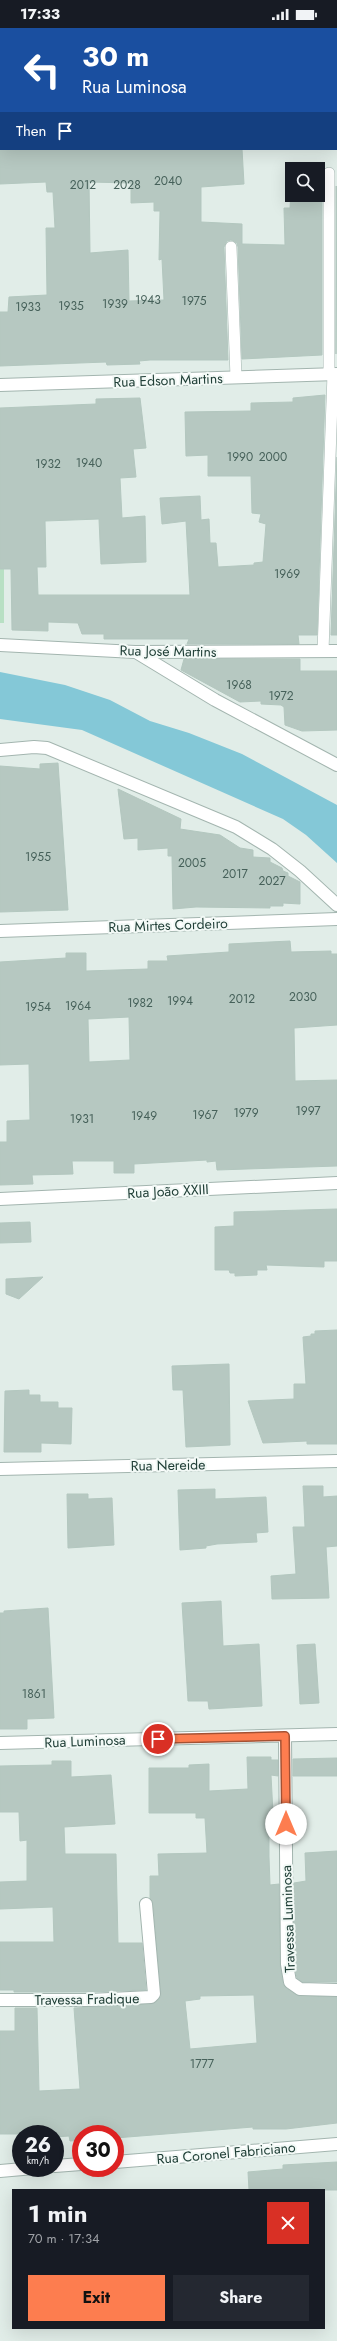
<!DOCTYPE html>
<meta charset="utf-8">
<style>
:root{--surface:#171b24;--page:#242831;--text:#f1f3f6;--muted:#9ea1a6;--accent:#fd7d4f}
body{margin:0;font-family:Jost,sans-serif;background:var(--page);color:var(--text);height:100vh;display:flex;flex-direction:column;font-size:15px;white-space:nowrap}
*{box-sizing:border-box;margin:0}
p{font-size:13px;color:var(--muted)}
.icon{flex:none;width:22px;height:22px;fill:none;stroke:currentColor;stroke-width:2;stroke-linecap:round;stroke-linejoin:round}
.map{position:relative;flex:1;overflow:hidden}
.panel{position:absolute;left:12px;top:2161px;width:313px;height:140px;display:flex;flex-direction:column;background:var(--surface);border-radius:0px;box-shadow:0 4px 16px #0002}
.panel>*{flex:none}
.top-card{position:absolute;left:0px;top:0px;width:337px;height:122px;box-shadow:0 4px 16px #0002;background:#1a4fa0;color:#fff;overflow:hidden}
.controls{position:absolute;left:285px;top:134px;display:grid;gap:8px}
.controls a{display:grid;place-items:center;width:40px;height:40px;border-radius:0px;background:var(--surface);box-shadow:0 4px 16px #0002;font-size:20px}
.speed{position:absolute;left:12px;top:2097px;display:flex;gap:8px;font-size:20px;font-weight:700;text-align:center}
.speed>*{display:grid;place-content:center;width:52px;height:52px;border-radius:50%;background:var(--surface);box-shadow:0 4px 16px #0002;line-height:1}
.speed small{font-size:10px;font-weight:400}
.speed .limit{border:6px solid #d22;background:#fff;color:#111}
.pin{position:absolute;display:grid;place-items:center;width:34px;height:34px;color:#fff;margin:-17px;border:2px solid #fff;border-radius:50%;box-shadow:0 1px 4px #0007}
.me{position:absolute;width:44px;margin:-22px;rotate:0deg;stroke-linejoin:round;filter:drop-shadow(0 0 3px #0008)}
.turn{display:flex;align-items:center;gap:14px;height:84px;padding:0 16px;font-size:18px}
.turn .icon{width:52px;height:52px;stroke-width:2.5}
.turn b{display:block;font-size:28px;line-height:34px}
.then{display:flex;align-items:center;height:38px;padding:0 16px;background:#0003;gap:8px;font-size:15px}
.round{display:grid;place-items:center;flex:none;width:42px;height:42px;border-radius:0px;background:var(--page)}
.headline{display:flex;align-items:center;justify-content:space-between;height:68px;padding:0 16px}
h1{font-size:24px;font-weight:700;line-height:30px}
.primary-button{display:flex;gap:8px;margin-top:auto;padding:8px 16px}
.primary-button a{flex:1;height:46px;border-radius:0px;background:var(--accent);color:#111;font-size:16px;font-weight:700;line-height:46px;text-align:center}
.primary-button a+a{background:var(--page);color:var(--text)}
.status{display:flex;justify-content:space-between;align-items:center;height:28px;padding:0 20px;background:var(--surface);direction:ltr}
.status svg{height:11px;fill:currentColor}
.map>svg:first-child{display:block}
.built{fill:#cfddd7}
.green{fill:#b8e0c4}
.water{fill:#84c8d7}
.building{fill:#b6c8c1;stroke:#b3c7bf;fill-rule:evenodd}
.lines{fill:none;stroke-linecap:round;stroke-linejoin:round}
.lane-casing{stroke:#a3b5af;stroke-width:12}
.street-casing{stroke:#a3b5af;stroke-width:14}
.secondary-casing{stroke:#9ebab0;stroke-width:14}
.lane{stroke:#fff;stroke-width:11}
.street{stroke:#fff;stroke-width:12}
.secondary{stroke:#fff;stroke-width:12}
.route-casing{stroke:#a45133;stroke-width:10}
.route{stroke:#fd7d4f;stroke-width:7}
.labels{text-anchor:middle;stroke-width:4;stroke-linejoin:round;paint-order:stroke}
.number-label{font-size:12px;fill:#46615a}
.street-label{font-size:14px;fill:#203f37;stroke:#f2f9f6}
</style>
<div class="status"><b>17:33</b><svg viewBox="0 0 49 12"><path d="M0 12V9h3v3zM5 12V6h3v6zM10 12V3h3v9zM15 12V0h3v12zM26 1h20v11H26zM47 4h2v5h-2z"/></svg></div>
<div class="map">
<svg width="337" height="2313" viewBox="0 0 337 2313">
<rect width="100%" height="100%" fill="#e1ede8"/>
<!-- built -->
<path class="built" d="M146 0H337V46L336 1Z"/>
<!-- green -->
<path class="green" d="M0 536H4V595H0Z"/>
<!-- water -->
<path class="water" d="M0 644 65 657 110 672 150 693 189 705 242 726 337 777V835L306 807 283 791 82 702 0 691Z"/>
<!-- building -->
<path class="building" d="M0 121H242L244 156 201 159V194L242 196V216L285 217 284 180H290L291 161 292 167H318V158H322V327L242 331 238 219 237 215 231 212 227 213 224 219 228 332H150L139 333 140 336 107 337 106 334 0 338V284H8L9 269 47 267 46 200H55L53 164H47L46 154 0 156ZM89 154 131 155V175L154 174V183H160L159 232 162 231 164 272 129 273 128 222 90 225Z
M336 158 337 159 336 326Z
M325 367 317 607H298L299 616H187L189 611H104V606H82L78 595 48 594V603L12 602 11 541H0V380L96 376V371L140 370 146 420 133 421 136 449 120 450 122 490 145 488 146 534 101 536 99 491 45 493 46 539H37L38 567H190L186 493 162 496 160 470 200 468 201 492 209 491 210 515H216L218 539 254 537V535L263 534 266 496 259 494 261 486 252 485 251 448H208V427L186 428 185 384 251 383V375L293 374V370Z
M337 429V607H331Z
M184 631H300V643H337V702L302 703 285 697 284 679 281 677 261 676V673L240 674 181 642Z
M58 735 68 882 0 884V738L40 741V736Z
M118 761 181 791 180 801 220 807 240 820 253 822V829L270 830V834L282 840 283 843 288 845V848L300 854V876L283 875V878H270V880L196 879 173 881 172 828H168V820L138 822V810L124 811Z
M290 913 291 924 331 923V926H337V997L294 1000 295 1053 337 1052V1138L217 1142 216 1133 207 1134V1132L134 1136V1145H114V1133H72L73 1146 32 1147 33 1156 0 1157V1114H7V1093L30 1092 29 1036 0 1037V934L66 930V925H86V943L148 941V933H168L167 928 229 924V916ZM129 989 130 1032 89 1034 88 991Z
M337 1181V1233H324V1239L266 1237 267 1242H257V1247L235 1248V1245H230L229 1242H215V1199L234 1198V1184Z
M30 1194 31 1214 0 1215V1195Z
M43 1249 19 1271 6 1266V1251Z
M337 1302V1416H307V1413L263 1415 248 1373 294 1371V1356H306L303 1309 311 1308V1306H315V1303Z
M229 1336 230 1417 186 1419 183 1362H173L172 1338Z
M29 1362V1367H40V1374H58V1380H72L71 1416 41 1415V1424H4L5 1363Z
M303 1458H323V1469L337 1468V1518L326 1519 329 1570 272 1571 271 1548 296 1546 293 1499H305Z
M215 1461V1471L266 1469 268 1504 256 1505 257 1514 217 1516 206 1518V1520L180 1522 178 1462Z
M67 1466H88V1471L112 1470 114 1517 68 1520Z
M221 1573 223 1618 259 1616 262 1678 209 1681 208 1673H188L182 1575Z
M48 1580 54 1690 27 1691V1701H0V1585H4V1583Z
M315 1616 319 1675 300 1676 297 1617Z
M247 1729H271V1732H278V1748L271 1747 273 1785 269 1786V1829L270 1857 279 1856 280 1936 283 1956 286 1960 299 1968 337 1969V2095L286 2101H253V2099L115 2110V2106H81V2112L70 2113 69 2108 55 2109V2106H0V2003H15V1980H37L39 2063 80 2061 74 1980 151 1976 161 1969 153 1875 150 1870V1848H159L158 1826 207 1825 205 1790H196V1785H149V1740H189V1737L209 1736V1763L248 1761ZM254 1967 257 2015 190 2021 185 1973 200 1971V1968Z
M337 1730V1748H293V1731Z
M52 1733H71V1749L111 1747 115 1796 64 1799 65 1826H116L118 1915H142L146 1962 90 1964H14V1962H0V1914H54L53 1879 0 1881V1854L27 1853V1812L20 1813 19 1784H0V1738L52 1737Z
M337 1823V1954H302L297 1950 294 1935V1855L306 1853 305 1825Z
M337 2134V2162H249L248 2144 283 2141V2137Z"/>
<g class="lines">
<defs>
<path id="lane" d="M231 219 236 349
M329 346V145
M323 623 333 346"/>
<path id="street" d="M0 357 337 346
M0 617 135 624 337 623
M136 624 215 672 337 737
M0 722 34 719 47 720 236 799 272 821 300 843 337 877
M0 903 337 891
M0 1171 337 1155
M0 1441 337 1433
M285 1708 287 1936 290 1954 300 1961 337 1962
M0 1715 337 1706
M0 1972H90L151 1969 154 1966 146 1876
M115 2134 337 2116
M55 2138 81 2136
M0 2143 34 2140"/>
<path id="secondary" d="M336 69H337
M0 80H1"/>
</defs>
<!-- lane casing -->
<use href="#lane" class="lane-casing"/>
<!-- street casing -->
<use href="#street" class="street-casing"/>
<!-- secondary casing -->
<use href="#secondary" class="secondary-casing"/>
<!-- lane -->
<use href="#lane" class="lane"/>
<!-- street -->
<use href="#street" class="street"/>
<!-- secondary -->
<use href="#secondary" class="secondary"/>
</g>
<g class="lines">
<defs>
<path id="route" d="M158 1711 285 1708 286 1796"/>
</defs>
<!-- route casing -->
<use href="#route" class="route-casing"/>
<!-- route -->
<use href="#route" class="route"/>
</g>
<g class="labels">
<!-- number labels -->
<g class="number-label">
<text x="168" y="157">2040</text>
<text x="83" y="161">2012</text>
<text x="127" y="161">2028</text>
<text x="148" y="276">1943</text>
<text x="194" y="277">1975</text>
<text x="115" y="280">1939</text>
<text x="71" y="282">1935</text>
<text x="28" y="283">1933</text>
<text x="240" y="433">1990</text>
<text x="273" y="433">2000</text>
<text x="89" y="439">1940</text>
<text x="48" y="440">1932</text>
<text x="287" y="550">1969</text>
<text x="239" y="661">1968</text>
<text x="281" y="672">1972</text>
<text x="38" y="833">1955</text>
<text x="192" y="839">2005</text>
<text x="235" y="850">2017</text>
<text x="272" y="857">2027</text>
<text x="303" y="973">2030</text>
<text x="242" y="975">2012</text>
<text x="180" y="977">1994</text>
<text x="140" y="979">1982</text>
<text x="78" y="982">1964</text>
<text x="38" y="983">1954</text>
<text x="308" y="1087">1997</text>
<text x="246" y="1089">1979</text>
<text x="205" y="1091">1967</text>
<text x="144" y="1092">1949</text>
<text x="82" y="1095">1931</text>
<text x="34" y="1670">1861</text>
<text x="202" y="2040">1777</text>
</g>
<!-- street labels -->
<g class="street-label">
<text transform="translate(168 352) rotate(-2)" y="5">Rua Edson Martins</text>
<text transform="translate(168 623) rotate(1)" y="5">Rua José Martins</text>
<text transform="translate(168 897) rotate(-2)" y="5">Rua Mirtes Cordeiro</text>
<text transform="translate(168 1163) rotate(-3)" y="5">Rua João XXIII</text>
<text transform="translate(168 1437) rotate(-1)" y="5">Rua Nereide</text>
<text transform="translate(85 1713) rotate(-2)" y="5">Rua Luminosa</text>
<text transform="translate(288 1891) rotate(-92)" y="5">Travessa Luminosa</text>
<text transform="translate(87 1971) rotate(-1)" y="5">Travessa Fradique</text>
<text transform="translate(226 2125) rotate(-5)" y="5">Rua Coronel Fabriciano</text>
</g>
</g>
</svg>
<div class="controls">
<a><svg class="icon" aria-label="search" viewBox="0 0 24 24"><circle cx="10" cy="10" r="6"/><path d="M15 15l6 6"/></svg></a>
</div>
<div class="speed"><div>26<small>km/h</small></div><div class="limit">30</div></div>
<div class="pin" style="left:158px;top:1711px;background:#d93025"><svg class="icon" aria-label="arrive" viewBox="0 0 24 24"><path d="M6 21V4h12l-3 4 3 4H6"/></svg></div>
<svg class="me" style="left:286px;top:1796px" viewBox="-20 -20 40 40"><circle r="19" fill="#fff"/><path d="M0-13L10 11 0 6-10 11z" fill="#fd7d4f"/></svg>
<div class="top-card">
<div class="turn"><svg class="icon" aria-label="left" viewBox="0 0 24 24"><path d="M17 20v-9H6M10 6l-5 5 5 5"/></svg><div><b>30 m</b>Rua Luminosa</div></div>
<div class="then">Then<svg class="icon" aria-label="arrive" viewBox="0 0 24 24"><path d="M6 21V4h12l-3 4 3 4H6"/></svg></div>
</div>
<section class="panel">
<div class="headline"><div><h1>1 min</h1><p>70 m · 17:34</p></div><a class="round" style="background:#d93025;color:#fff"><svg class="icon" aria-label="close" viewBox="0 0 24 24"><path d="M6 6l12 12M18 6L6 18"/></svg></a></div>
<div class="primary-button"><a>Exit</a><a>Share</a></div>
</section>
</div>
